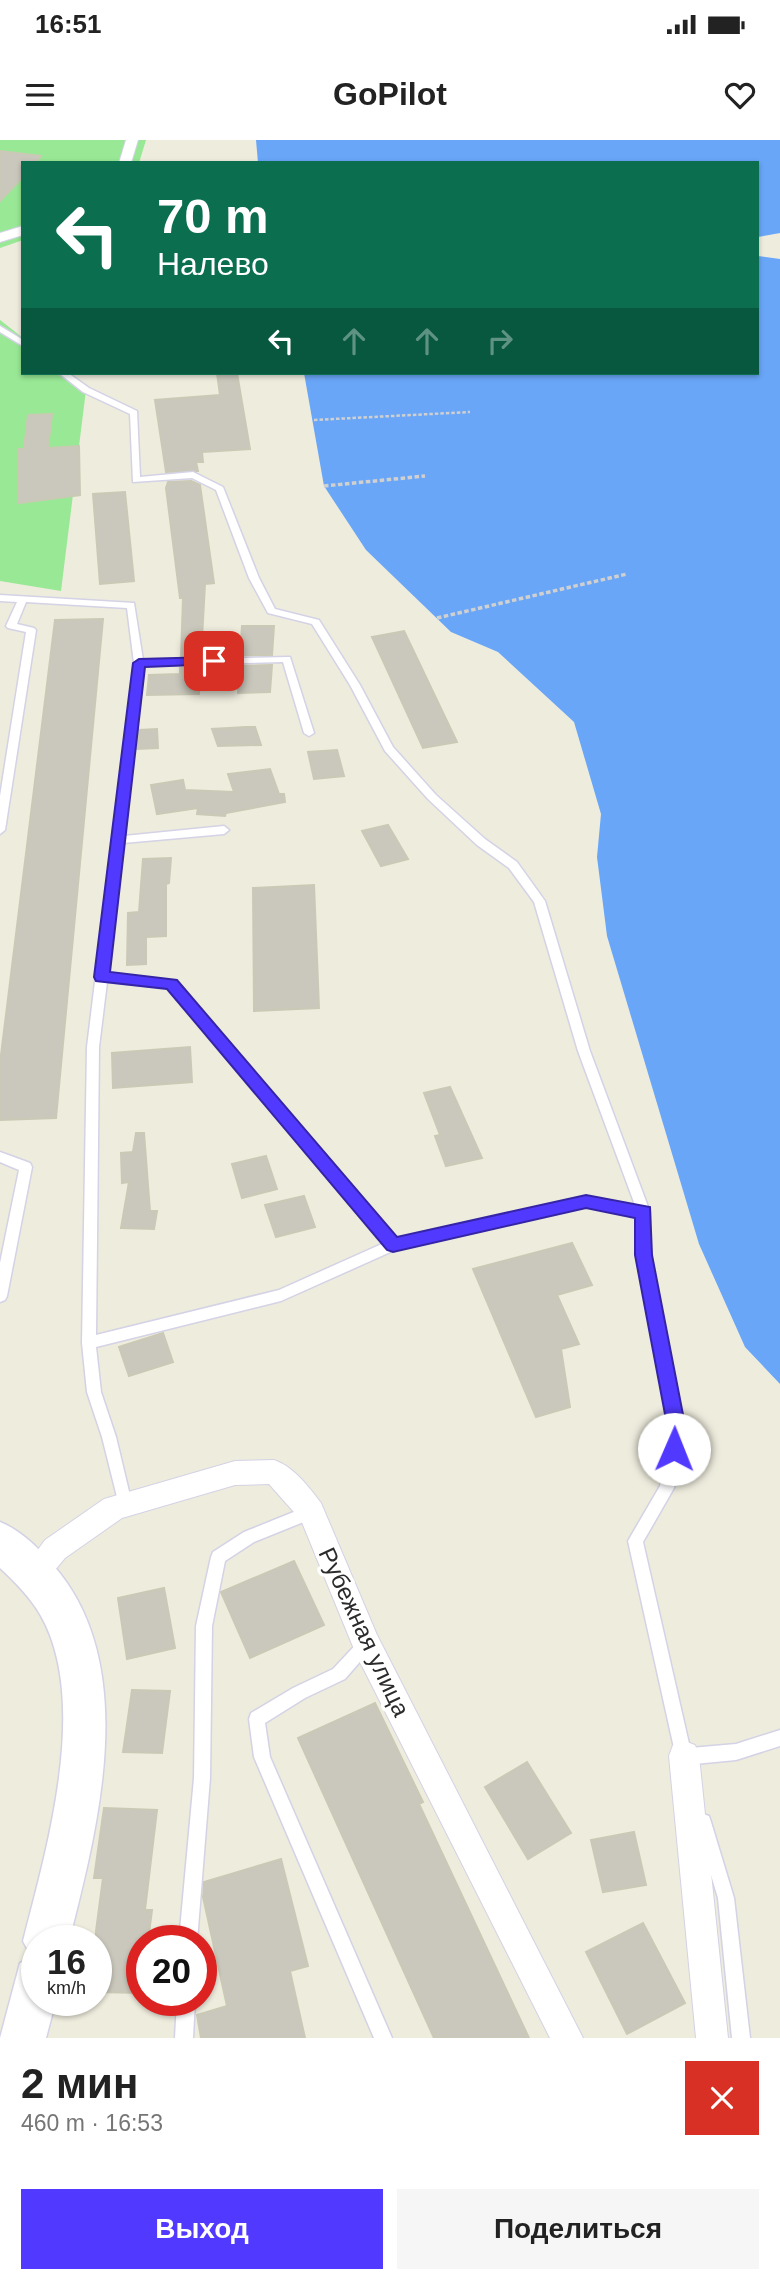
<!DOCTYPE html>
<html lang="ru">
<meta charset="utf-8">
<style>
:root{--surface:#fff;--page:#f6f6f6;--text:#222;--muted:#767676;--accent:#5139ff}
body{margin:0;font-family:Helvetica,sans-serif;background:var(--page);color:var(--text);height:100vh;display:flex;flex-direction:column;font-size:26px;white-space:nowrap}
*{box-sizing:border-box;margin:0}
p{font-size:23px;color:var(--muted)}
.icon{flex:none;width:38px;height:38px;fill:none;stroke:currentColor;stroke-width:2;stroke-linecap:round;stroke-linejoin:round}
.map{position:relative;height:1898px;overflow:hidden}
.drawer{display:flex;flex-direction:column;background:var(--surface);flex:1}
.drawer>*{flex:none}
.banner{position:absolute;left:21px;top:21px;width:738px;height:214px;border-radius:0px;box-shadow:0 2px 5px #0004;background:#0b6e4f;color:#fff;overflow:hidden}
.speed{position:absolute;left:21px;top:1785px;display:flex;gap:14px;font-size:35px;font-weight:700;text-align:center}
.speed>*{display:grid;place-content:center;width:91px;height:91px;border-radius:50%;background:var(--surface);box-shadow:0 2px 5px #0004;line-height:1}
.speed small{font-size:18px;font-weight:400}
.speed .limit{border:10px solid #d22;background:#fff;color:#111}
.pin{position:absolute;display:grid;place-items:center;width:60px;height:60px;color:#fff;margin:-30px;border-radius:14px;box-shadow:0 4px 10px #0006}
.me{position:absolute;width:77px;margin:-38px;rotate:1deg;stroke-linejoin:round;filter:drop-shadow(0 0 5px #0008)}
.turn{display:flex;align-items:center;gap:24px;height:147px;padding:0 21px;font-size:32px}
.turn .icon{width:91px;height:91px;stroke-width:2.5}
.turn b{display:block;font-size:49px;line-height:60px}
.lanes{display:flex;align-items:center;height:66px;padding:0 21px;background:#0003;justify-content:center;gap:35px;direction:ltr}
.lanes .off{opacity:.35}
.round{display:grid;place-items:center;flex:none;width:74px;height:74px;border-radius:0px;background:var(--page)}
.overview{display:flex;align-items:center;justify-content:space-between;height:119px;padding:0 21px}
h1{font-size:42px;font-weight:700;line-height:52px}
.button{display:flex;gap:14px;margin-top:auto;padding:14px 21px}
.button a{flex:1;height:80px;border-radius:0px;background:var(--accent);color:#fff;font-size:28px;font-weight:700;line-height:80px;text-align:center}
.button a+a{background:var(--page);color:var(--text)}
.status{display:flex;justify-content:space-between;align-items:center;height:49px;padding:0 35px;background:var(--surface);direction:ltr}
.status svg{height:19px;fill:currentColor}
header{display:flex;justify-content:space-between;align-items:center;height:91px;padding:0 21px;background:var(--surface);font-size:32px;font-weight:700}
.map>svg:first-child{display:block}
.green{fill:#98e895}
.water{fill:#69a6f7}
.building{fill:#cac8bc;stroke:#cac9b6;stroke-width:2}
.lines{fill:none;stroke-linecap:round;stroke-linejoin:round}
.service-casing{stroke:#d4d2e5;stroke-width:3}
.minor-casing{stroke:#d4d2e5;stroke-width:2}
.secondary-casing{stroke:#d4d2e5;stroke-width:3}
.path-far1{stroke:#d0d0d0;stroke-width:2.5;stroke-dasharray:3.5 2;stroke-linecap:butt}
.path{stroke:#d0d0d0;stroke-width:3.5;stroke-dasharray:4.5 2.5;stroke-linecap:butt}
.service{fill:#fff;fill-rule:evenodd}
.minor{fill:#fff;fill-rule:evenodd}
.secondary{fill:#fff;fill-rule:evenodd}
.route{fill:#5139ff;stroke:#3525a6;stroke-width:2}
.labels{text-anchor:middle;stroke-width:7;stroke-linejoin:round;paint-order:stroke}
.near-street-label{font-size:24px;fill:#2b2b2b;stroke:#fff}
</style>
<div class="status"><b>16:51</b><svg viewBox="0 0 49 12"><path d="M0 12V9h3v3zM5 12V6h3v6zM10 12V3h3v9zM15 12V0h3v12zM26 1h20v11H26zM47 4h2v5h-2z"/></svg></div>
<header><svg class="icon" aria-label="menu" viewBox="0 0 24 24"><path d="M4 6h16M4 12h16M4 18h16"/></svg>GoPilot<svg class="icon" aria-label="heart" viewBox="0 0 24 24"><path d="M12 20l-8-8c-3-5 5-10 8-4 3-6 11-1 8 4z"/></svg></header>
<div class="map">
<svg width="780" height="1898" viewBox="0 0 780 1898">
<rect width="100%" height="100%" fill="#eeecdd"/>
<!-- green -->
<path class="green" d="M0 0H146L139 23H23V100L0 108Z
M0 180 23 198V233H65L86 250 61 451 0 441Z"/>
<!-- water -->
<path class="water" d="M256 0H780V93L758 97V23H258Z
M758 116 780 119V1244L745 1207 699 1104 607 796 597 717 601 674 574 582 498 512 451 492 366 410 324 346 304 233H758Z"/>
<!-- building -->
<path class="building" d="M0 11 41 16 35 23H23V37L0 61Z
M217 233H237L250 309 202 312 203 322H196L198 331 166 332 155 260 220 255Z
M52 274 48 308 79 306 80 355 19 363V309H24L28 275Z
M191 341 200 345 214 443 205 444 201 516 181 517 183 458H180L166 348 168 342Z
M125 352 134 441 100 444 93 354Z
M103 479 56 978 0 980V923L55 480Z
M242 486H274L272 515H240Z
M404 491 457 602 423 608 372 497Z
M272 525 270 552 238 553 239 526Z
M201 527 199 554 147 555 149 535 180 534V528Z
M246 587H255L261 605 218 606 212 589Z
M157 589 158 608 137 609 139 590Z
M337 610 344 636 314 639 308 612Z
M270 629 279 654H284L285 662 226 673 225 676 197 674 198 668 157 674 151 645 183 640 185 650 234 652 228 634Z
M388 685 408 719 381 726 362 691Z
M171 718 169 743 166 744V796L146 797V824L127 825 128 773 139 772 143 719Z
M314 745 319 868 254 871 253 748Z
M190 907 192 942 113 948 112 913Z
M450 947 482 1018 446 1026 435 996 440 995 424 953Z
M136 993H144L150 1071H157L154 1089 121 1088 129 1042 122 1043 121 1013 133 1012Z
M266 1016 277 1049 242 1058 232 1024Z
M304 1056 315 1087 276 1097 265 1065Z
M572 1103 592 1145 557 1155 579 1204 561 1209 570 1267 536 1277 473 1129Z
M163 1193 173 1222 129 1236 119 1207Z
M294 1421 324 1485 250 1518 221 1452Z
M164 1448 175 1508 127 1519 118 1458Z
M132 1550 170 1551 162 1613 123 1612Z
M375 1563 423 1662 419 1664 529 1898H434L298 1598Z
M527 1622 571 1693 528 1719 485 1647Z
M104 1668 157 1670 145 1770H152L148 1801H142V1853L96 1852V1791L103 1738H94Z
M634 1692 646 1745 603 1752 591 1700Z
M281 1719 308 1826 290 1831 305 1898H201L197 1875 227 1866 203 1757 204 1742Z
M643 1783 685 1863 627 1894 586 1812Z"/>
<g class="lines">
<defs>
<path id="service" d="M0 186 23 200V206L0 192Z
M59 233H68L89 248 137 271 140 337 193 332 223 347 259 438 275 469 319 480 360 545 393 607 436 655 485 699 517 722 545 761 590 911 650 1072V1115L684 1290 674 1348 643 1402 690 1608 736 1604 780 1590V1606L736 1620 684 1625 678 1623 676 1617 628 1401 660 1346 670 1290 636 1115 637 1076 586 1067 395 1110 281 1161 96 1207 101 1252 116 1297 132 1364 130 1369 125 1371 120 1369 102 1297 87 1252 82 1203 87 907 134 523 127 468 26 462 17 484 34 488 36 490 5 690 0 694V656L26 492 8 488 6 486 17 462 0 461V455L134 463 143 520 290 517 314 593 309 596 304 593 283 522 144 526 124 696 224 686 229 690 224 694 123 703 108 833 176 841 396 1099 586 1057 635 1065 578 911 534 762 509 728 477 705 428 659 385 611 350 545 312 484 268 473 249 438 216 350 192 338 133 342 130 274 83 252ZM107 842 169 848 384 1103 279 1150 96 1195 99 907Z
M0 1012 30 1023 32 1027 7 1156 5 1160 0 1162V1123L19 1030 0 1022Z
M311 1365 316 1367 318 1372 316 1377 254 1402 225 1421 212 1486 210 1638 197 1801H179L194 1638 196 1486 211 1417 213 1412 244 1392Z
M366 1497 371 1499 374 1504 371 1509 345 1539 305 1558 265 1583 270 1617 392 1898H374L254 1617 249 1579 251 1573 293 1548 333 1529 361 1499Z
M703 1674 709 1676 711 1682 734 1758 750 1898H732L718 1758 695 1682 697 1676Z
M177 1860H195L193 1898H175Z"/>
<path id="minor" d="M126 0H138L131 23H119Z
M23 86V95L0 102V93Z
M274 1320C294 1327 308 1346 321 1363L377 1495 583 1898H550L356 1514 301 1380 269 1344 235 1345 122 1378 65 1418 45 1442 35 1446 25 1442 21 1433 45 1400 104 1359 235 1321Z
M684 1601 695 1605 699 1616 728 1898H696L669 1616 673 1605Z"/>
<path id="secondary" d="M0 1382C22 1391 38 1408 53 1425 141 1525 98 1686 69 1801H37V1860H56L46 1898H0L20 1823 32 1818 23 1801C46 1711 90 1563 41 1476 31 1458 15 1442 0 1428Z"/>
</defs>
<!-- service casing -->
<use href="#service" class="service-casing"/>
<!-- minor casing -->
<use href="#minor" class="minor-casing"/>
<!-- secondary casing -->
<use href="#secondary" class="secondary-casing"/>
<!-- path-far1 -->
<path class="path-far1" d="M314 280 470 272"/>
<!-- path -->
<path class="path" d="M324 346 425 336
M437 478 627 434"/>
<!-- service -->
<use href="#service" class="service"/>
<!-- minor -->
<use href="#minor" class="minor"/>
<!-- secondary -->
<use href="#secondary" class="secondary"/>
</g>
<!-- route -->
<path class="route" d="M214 517 220 521 218 524 145 527 110 832 177 840 397 1097 586 1055 650 1067 652 1115 686 1290 681 1315 674 1318 667 1315 665 1309 668 1290 635 1115V1078L586 1068 393 1112 387 1110 167 849 96 841 94 837 133 523 139 519Z"/>
<g class="labels">
<!-- near-street labels -->
<g class="near-street-label">
<text transform="translate(364 1492) rotate(65)" y="8">Рубежная улица</text>
</g>
</g>
</svg>
<div class="speed"><div>16<small>km/h</small></div><div class="limit">20</div></div>
<div class="pin" style="left:214px;top:521px;background:#d93025"><svg class="icon" aria-label="arrive" viewBox="0 0 24 24"><path d="M6 21V4h12l-3 4 3 4H6"/></svg></div>
<svg class="me" style="left:674px;top:1309px" viewBox="-20 -20 40 40"><circle r="19" fill="#fff"/><path d="M0-13L10 11 0 6-10 11z" fill="#5139ff"/></svg>
<div class="banner">
<div class="turn"><svg class="icon" aria-label="left" viewBox="0 0 24 24"><path d="M17 20v-9H6M10 6l-5 5 5 5"/></svg><div><b>70 m</b>Налево</div></div>
<div class="lanes"><svg class="icon" aria-label="left" viewBox="0 0 24 24"><path d="M17 20v-9H6M10 6l-5 5 5 5"/></svg><svg class="icon off" aria-label="ahead" viewBox="0 0 24 24"><path d="M12 20V5M6 11l6-6 6 6"/></svg><svg class="icon off" aria-label="ahead" viewBox="0 0 24 24"><path d="M12 20V5M6 11l6-6 6 6"/></svg><svg class="icon off" aria-label="right" viewBox="0 0 24 24"><path d="M7 20v-9h11M14 6l5 5-5 5"/></svg></div>
</div>
</div>
<section class="drawer">
<div class="overview"><div><h1>2 мин</h1><p>460 m · 16:53</p></div><a class="round" style="background:#d93025;color:#fff"><svg class="icon" aria-label="close" viewBox="0 0 24 24"><path d="M6 6l12 12M18 6L6 18"/></svg></a></div>
<div class="button"><a>Выход</a><a>Поделиться</a></div>
</section>
